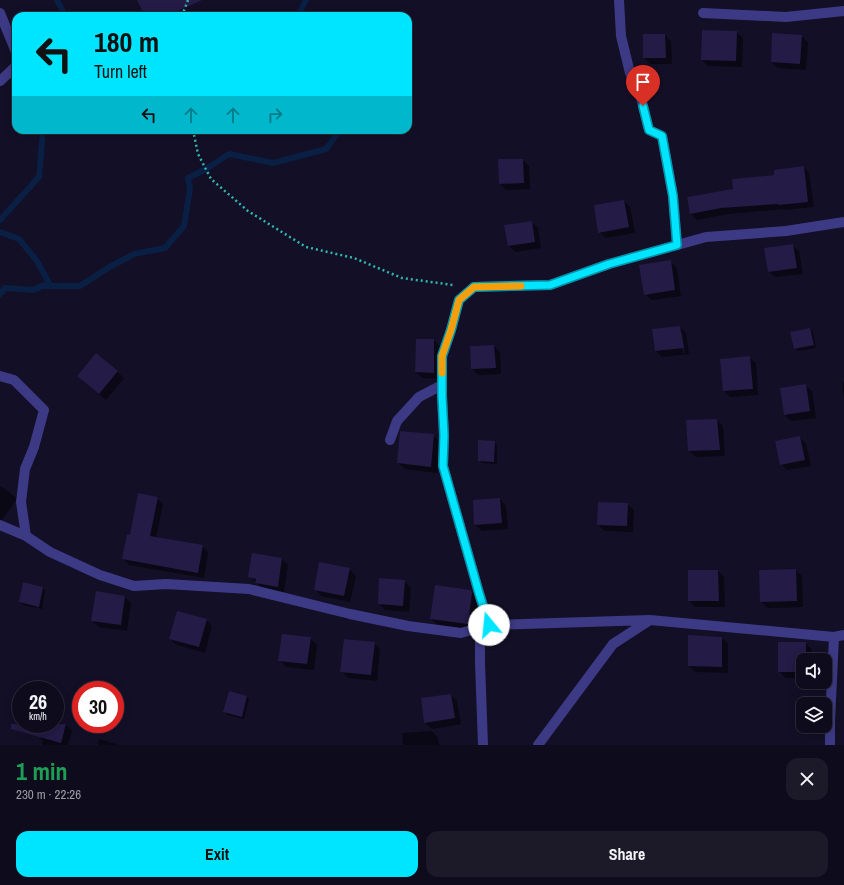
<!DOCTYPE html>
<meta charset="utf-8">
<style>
:root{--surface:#0e0b1c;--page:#1c1929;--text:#f1f3f6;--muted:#9b9ba3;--line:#2e2b3b;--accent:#00e5ff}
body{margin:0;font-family:"Archivo Narrow",sans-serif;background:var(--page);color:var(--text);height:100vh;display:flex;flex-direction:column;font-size:15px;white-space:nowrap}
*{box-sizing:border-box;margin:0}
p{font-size:13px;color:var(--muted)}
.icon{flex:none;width:22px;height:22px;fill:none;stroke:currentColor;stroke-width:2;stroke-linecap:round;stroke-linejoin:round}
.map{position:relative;height:745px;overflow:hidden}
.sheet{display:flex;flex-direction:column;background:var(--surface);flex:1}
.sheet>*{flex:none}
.top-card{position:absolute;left:12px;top:12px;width:400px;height:122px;border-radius:12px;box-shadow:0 2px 10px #0003,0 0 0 1px var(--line);background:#00e5ff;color:#111;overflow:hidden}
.fabs{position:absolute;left:796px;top:653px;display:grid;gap:8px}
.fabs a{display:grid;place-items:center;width:36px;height:36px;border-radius:8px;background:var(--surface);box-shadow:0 2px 10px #0003,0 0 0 1px var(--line);font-size:20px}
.speed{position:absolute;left:12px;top:681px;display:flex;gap:8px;font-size:20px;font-weight:700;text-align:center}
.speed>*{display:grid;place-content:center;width:52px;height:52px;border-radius:50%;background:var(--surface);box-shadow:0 2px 10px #0003,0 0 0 1px var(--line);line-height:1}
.speed small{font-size:10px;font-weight:400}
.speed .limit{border:6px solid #d22;background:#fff;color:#111}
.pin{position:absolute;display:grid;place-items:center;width:34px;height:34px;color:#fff;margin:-41px -17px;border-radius:50% 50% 50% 0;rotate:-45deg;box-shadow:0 0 4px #0007}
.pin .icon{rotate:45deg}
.me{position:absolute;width:44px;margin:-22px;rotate:343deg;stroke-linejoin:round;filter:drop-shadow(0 0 3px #0008)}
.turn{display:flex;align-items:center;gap:14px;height:84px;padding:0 16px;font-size:18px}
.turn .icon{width:52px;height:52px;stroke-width:2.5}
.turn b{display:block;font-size:28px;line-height:34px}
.lanes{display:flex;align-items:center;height:38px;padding:0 16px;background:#0003;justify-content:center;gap:20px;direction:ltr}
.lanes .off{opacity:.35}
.round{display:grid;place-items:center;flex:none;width:42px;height:42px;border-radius:12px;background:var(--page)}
.overview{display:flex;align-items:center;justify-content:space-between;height:68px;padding:0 16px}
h1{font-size:24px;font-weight:800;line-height:30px;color:#1e9e55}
.cta{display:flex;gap:8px;margin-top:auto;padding:8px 16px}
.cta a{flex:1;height:46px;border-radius:12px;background:var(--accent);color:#111;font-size:16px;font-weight:800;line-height:46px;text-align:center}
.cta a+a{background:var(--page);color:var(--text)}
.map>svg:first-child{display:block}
.shadow{fill:#0007;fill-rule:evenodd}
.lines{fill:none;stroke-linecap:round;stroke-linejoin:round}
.stream{stroke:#0a1f44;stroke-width:6}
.building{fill:#241b47}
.path{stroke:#2fb8b0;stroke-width:2.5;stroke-dasharray:2 3;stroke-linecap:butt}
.minor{stroke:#3d3a85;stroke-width:10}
.route-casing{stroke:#0095a6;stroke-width:10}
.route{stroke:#00e5ff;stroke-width:7}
.slow{stroke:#f59e0b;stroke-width:7}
</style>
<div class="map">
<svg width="844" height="745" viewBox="0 0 844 745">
<rect width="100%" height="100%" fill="#130f26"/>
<!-- shadow -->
<path class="shadow" d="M145 0H175L182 16H146Z
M736 32 743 38 742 67 708 66 702 60Z
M773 34 801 36 808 42 806 70 778 68 772 62Z
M644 35H665L671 41 672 64H650L644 58Z
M522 160 529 166 530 189 506 190 500 184Z
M804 167 809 173 814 207 785 210 784 209 728 214 697 220 691 214 688 197 734 190Z
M624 201 630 207 635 233 606 238 599 232Z
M531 222 538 228 541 248 515 252 509 246 505 226Z
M793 245 799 251 803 274 775 277 769 271Z
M670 261 677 268 681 296 651 300 645 294Z
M680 327 686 333 689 354 662 357 656 351ZM680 332H682L685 353H683Z
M810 329 813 332 816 348 798 351 795 349Z
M434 340 440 347V379L422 378 416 372Z
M494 346 500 352 501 374 478 375 472 369Z
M96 354 124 378 106 400 84 382Z
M749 357 756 363 758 395 730 397 724 391Z
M842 382H844V400Z
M805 385 812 391 816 418 791 421 785 415 781 388Z
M717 420 723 426 725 456 696 457 689 451 687 421Z
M433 435 440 442 437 473 405 469 398 463Z
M800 437 806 444 811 466 787 470 781 464Z
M494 442 497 445V464L482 463 479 460Z
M0 486 10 493 17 499 0 523Z
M157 498 163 504 156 538 202 546 208 552 204 578 129 565 124 559 131 536Z
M500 499 506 506 508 529 482 531 475 525 474 501Z
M627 504 634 510 633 532 605 531 598 525Z
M253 554 282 559 288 565 284 592 263 589 249 576Z
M349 569 356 576 350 602 321 596 315 589Z
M795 570 802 576 803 607 768 608 761 602Z
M689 571H718L724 577 725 607H695L689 601Z
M404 581 411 588 409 612 385 610 379 603Z
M43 588 45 591 42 609 23 605 20 602Z
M471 591 478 598V600L474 630 438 625 431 619Z
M125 597 131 603 127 631 99 627 92 621Z
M206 620 212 626 205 653 177 645 170 639Z
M310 638 317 645 314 670 286 667 279 660Z
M722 638 728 644V673L695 672 689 666Z
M374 643 380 649 377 681 348 678 341 671Z
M806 643 812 650V660H803V678H785L779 671Z
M451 695 457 701 461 724 432 729 425 723Z
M246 696 249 699 244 719 227 715 225 712Z
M55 722 66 725 72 731 68 745H42L43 741 39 736 42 724H55Z
M432 731 438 738 439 745H403L402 733Z
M99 739 120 745H98Z"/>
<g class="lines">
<!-- stream -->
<path class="stream" d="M57 0 65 16
M298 16 306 0
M0 220 39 177 43 130
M0 232 19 239 37 261 49 283 33 290 5 288 0 294
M43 286H80L108 268 134 254 165 248 184 226 190 189 188 178 206 169 229 154 273 163 326 149 338 133 337 130"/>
</g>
<!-- building -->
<path class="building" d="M137 0H202L167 16H145Z
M702 30 737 31 736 61 701 60Z
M772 33 802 35 800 64 771 62Z
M643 34H665L666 58H643Z
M498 159H523L524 183 499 184Z
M804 166 808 202 778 205V204L721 208 690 214 687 197 733 189 732 179 774 175V170Z
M624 200 629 227 598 233 594 205Z
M532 221 535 242 508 246 504 225Z
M793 244 797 268 768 272 764 248Z
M671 260 675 290 644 295 639 265Z
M680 326 684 348 655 351 652 329Z
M810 328 814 345 794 349 790 332Z
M416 339H434V373L415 372Z
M494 345 496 368 471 369 470 346Z
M96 353 118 371 99 394 77 376Z
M750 356 753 389 723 391 720 359Z
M806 384 810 411 784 415 780 388Z
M717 419 720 450 688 451 686 420Z
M400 431 434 434 431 467 397 463Z
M800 436 805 460 780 465 775 441Z
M478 440 495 441 494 462 478 461Z
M138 493 158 497 150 536 203 545 198 573 122 559 127 534 130 535Z
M500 498 502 523 474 525 473 500Z
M598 502 628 503 627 526 597 525Z
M252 553 282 558 278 587 255 583 256 579 248 577Z
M319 562 350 568 344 596 314 590Z
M796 569 797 601 760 602 759 570Z
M688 570H718L719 601H688Z
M379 578 405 580 403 606 378 604Z
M23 582 43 587 39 607 19 602Z
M435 585 471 590 472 593 468 624 430 619Z
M96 591 125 596 121 625 91 621Z
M177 611 207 619 199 647 169 639Z
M282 634 311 637 307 664 278 661Z
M688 635 722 637V667L688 666Z
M344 639 375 642 371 675 340 672Z
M778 642H806V660H803V672H778Z
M229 691 247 696 242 717 223 712Z
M451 694 455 718 424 723 421 698Z
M11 724H66L61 743 11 729Z"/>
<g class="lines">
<!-- path -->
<path class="path" d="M182 16 188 0
M193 130 198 154 211 179 248 211 306 247 354 258 402 278 453 285"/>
<!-- minor -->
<path class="minor" d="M619 0 621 36 630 73 640 94 649 130 662 136 673 196 677 245
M0 13 16 52
M703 13 786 17 844 11
M0 81 16 66
M844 222 786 231 706 237 609 264 550 285 474 287 459 300 451 330 442 357V396L444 435 443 466 479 593 489 625 650 620 834 637 844 635
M0 376 14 380 44 410 34 447 25 469 21 502 26 536 50 552 100 575 134 586 166 584 249 589 350 614 408 626 461 633 489 625
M390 440 397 421 419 397 442 385
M0 525 26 536
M480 628V663L483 745
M538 745 613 644 650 620
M830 745V721L834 637"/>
</g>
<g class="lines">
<defs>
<path id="route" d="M489 625 479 593 443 466 444 435 442 396V356L451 330 459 300 474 287 550 285 609 264 677 245 673 196 662 136 649 130 643 106"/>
</defs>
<!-- route casing -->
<use href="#route" class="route-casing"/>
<!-- route -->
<use href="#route" class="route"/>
<!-- slow -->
<path class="slow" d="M442 373V356L451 330 459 300 474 287 521 286"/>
</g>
</svg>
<div class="fabs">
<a><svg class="icon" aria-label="sound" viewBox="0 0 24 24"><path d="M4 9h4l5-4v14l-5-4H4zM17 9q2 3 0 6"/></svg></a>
<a><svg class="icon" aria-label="layers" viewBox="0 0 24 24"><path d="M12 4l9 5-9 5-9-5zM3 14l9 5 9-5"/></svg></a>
</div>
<div class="speed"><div>26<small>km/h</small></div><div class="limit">30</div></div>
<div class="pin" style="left:643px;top:106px;background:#d93025"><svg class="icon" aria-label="arrive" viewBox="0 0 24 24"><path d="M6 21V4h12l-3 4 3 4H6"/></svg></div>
<svg class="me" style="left:489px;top:625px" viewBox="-20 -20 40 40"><circle r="19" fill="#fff"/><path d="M0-13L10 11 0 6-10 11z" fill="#00e5ff"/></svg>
<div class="top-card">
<div class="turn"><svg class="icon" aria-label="left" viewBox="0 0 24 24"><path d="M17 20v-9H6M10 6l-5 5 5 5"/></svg><div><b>180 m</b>Turn left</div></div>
<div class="lanes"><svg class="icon" aria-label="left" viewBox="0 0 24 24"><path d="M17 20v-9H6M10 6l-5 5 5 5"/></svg><svg class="icon off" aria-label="ahead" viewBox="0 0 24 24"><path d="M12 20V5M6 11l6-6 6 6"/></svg><svg class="icon off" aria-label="ahead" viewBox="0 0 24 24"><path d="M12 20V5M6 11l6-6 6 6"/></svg><svg class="icon off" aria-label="right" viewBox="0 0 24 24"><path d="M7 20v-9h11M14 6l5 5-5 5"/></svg></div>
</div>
</div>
<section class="sheet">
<div class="overview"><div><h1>1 min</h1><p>230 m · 22:26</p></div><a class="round"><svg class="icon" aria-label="close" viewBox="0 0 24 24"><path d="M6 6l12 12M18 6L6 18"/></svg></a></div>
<div class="cta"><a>Exit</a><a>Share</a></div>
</section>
